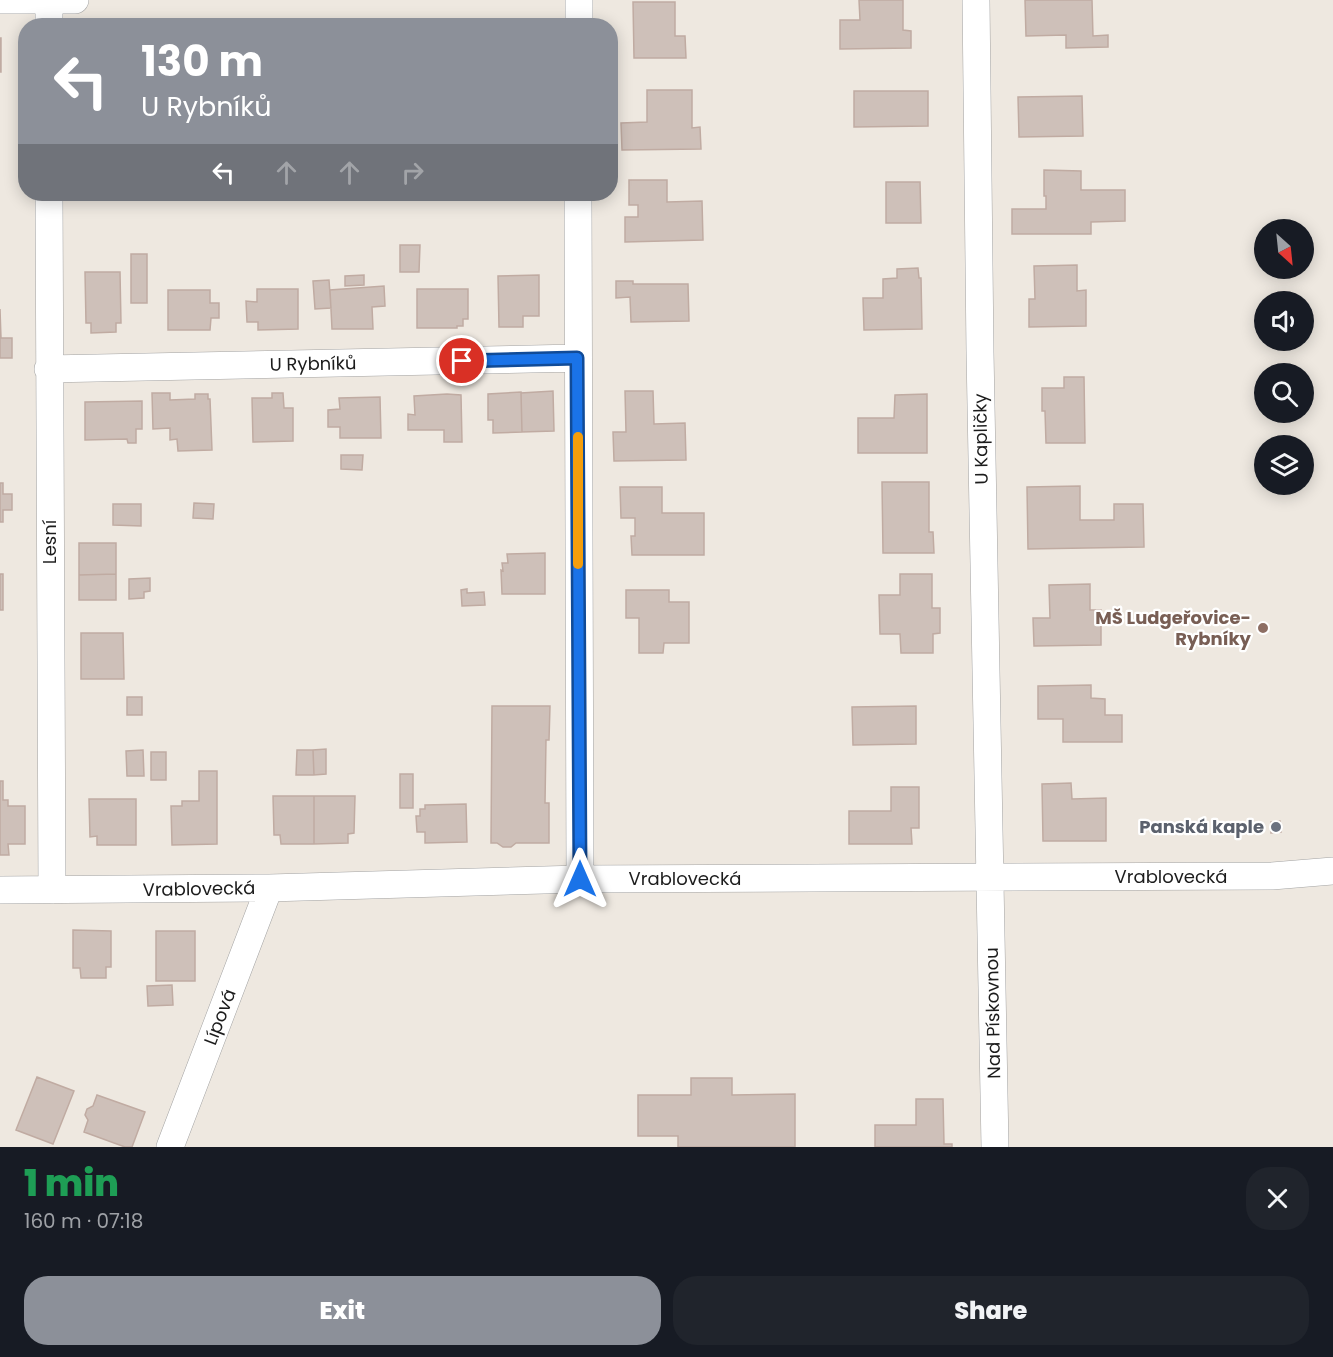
<!DOCTYPE html>
<meta charset="utf-8">
<style>
:root{--surface:#171b24;--page:#20242c;--text:#f1f3f6;--muted:#9ea1a6;--accent:#8c9099}
body{margin:0;font-family:Poppins,sans-serif;background:var(--page);color:var(--text);height:100vh;display:flex;flex-direction:column;font-size:22px;white-space:nowrap}
*{box-sizing:border-box;margin:0}
p{font-size:20px;color:var(--muted)}
.icon{flex:none;width:33px;height:33px;fill:none;stroke:currentColor;stroke-width:2;stroke-linecap:round;stroke-linejoin:round}
.map{position:relative;height:1147px;overflow:hidden}
.drawer{display:flex;flex-direction:column;background:var(--surface);flex:1}
.drawer>*{flex:none}
.top-card{position:absolute;left:18px;top:18px;width:600px;height:183px;border-radius:24px;box-shadow:0 3px 15px #0003;background:#8c9099;color:#fff;overflow:hidden}
.needle{width:39px;rotate:153deg}
.tools{position:absolute;left:1254px;top:219px;display:grid;gap:12px}
.tools a{display:grid;place-items:center;width:60px;height:60px;border-radius:50%;background:var(--surface);box-shadow:0 3px 15px #0003;font-size:30px}
.pin{position:absolute;display:grid;place-items:center;width:51px;height:51px;color:#fff;margin:-26px;border:3px solid #fff;border-radius:50%;box-shadow:0 2px 6px #0007}
.me{position:absolute;width:66px;margin:-33px;rotate:0deg;stroke-linejoin:round;filter:drop-shadow(0 0 4px #0008)}
.turn{display:flex;align-items:center;gap:21px;height:126px;padding:0 24px;font-size:27px}
.turn .icon{width:78px;height:78px;stroke-width:2.5}
.turn b{display:block;font-size:42px;line-height:51px}
.lanes{display:flex;align-items:center;height:57px;padding:0 24px;background:#0003;justify-content:center;gap:30px;direction:ltr}
.lanes .off{opacity:.35}
.round{display:grid;place-items:center;flex:none;width:63px;height:63px;border-radius:24px;background:var(--page)}
.summary{display:flex;align-items:center;justify-content:space-between;height:102px;padding:0 24px}
h1{font-size:36px;font-weight:800;line-height:45px;color:#1e9e55}
.button{display:flex;gap:12px;margin-top:auto;padding:12px 24px}
.button a{flex:1;height:69px;border-radius:24px;background:var(--accent);color:#fff;font-size:24px;font-weight:800;line-height:69px;text-align:center}
.button a+a{background:var(--page);color:var(--text)}
.map>svg:first-child{display:block}
.building{fill:#cec0b9;stroke:#c0aba2;stroke-width:1.5}
.lines{fill:none;stroke-linecap:round;stroke-linejoin:round}
.minor-casing{stroke:#a3a3a3;stroke-width:28}
.minor{stroke:#fff;stroke-width:27}
.route-casing{stroke:#114b97;stroke-width:15}
.route{stroke:#1a73e8;stroke-width:10}
.slow{stroke:#f59e0b;stroke-width:10}
.education-dot{fill:#8d6e63;stroke:#fff;stroke-width:2}
.worship-dot{fill:#6b7280;stroke:#fff;stroke-width:2}
.labels{text-anchor:middle;stroke-width:4.5;stroke-linejoin:round;paint-order:stroke}
.street-label{font-size:18px;fill:#1c1c1c;stroke:#fff}
.education-label{font-size:18px;font-weight:bold;fill:#785e54;stroke:#fff;text-anchor:end}
.worship-label{font-size:18px;font-weight:bold;fill:#5b616d;stroke:#fff;text-anchor:end}
</style>
<div class="map">
<svg width="1333" height="1147" viewBox="0 0 1333 1147">
<rect width="100%" height="100%" fill="#eee8e0"/>
<!-- building -->
<path class="building" d="M859 0H903V30L911 31V48L840 49V20H860Z
M1025 0H1092L1093 36 1108 35V47L1066 48V35L1026 36Z
M633 2H675V36H685L686 58H634Z
M0 38H1V72H0Z
M647 90H692V128L700 127 701 149 622 150 621 123 647 122Z
M854 91H928V126L854 127Z
M1082 96 1083 136 1019 137 1018 97Z
M1044 170 1081 171V190H1125V221L1091 222V234H1012V209H1046V196H1044Z
M629 180H667V202L702 201 703 240 625 242V217H638V205H629Z
M886 182H920L921 223H886Z
M400 245H420L419 272H400Z
M131 254H147V303H131Z
M1077 265V291L1086 290V326L1029 327V299H1035L1034 266Z
M918 268 919 278H921L922 329 864 330 863 298H883V279L897 278V269Z
M85 272H120L121 323H116V332L91 333V323H86Z
M364 275V285L345 286V276Z
M539 275V316H523V327H499L498 276Z
M329 280 331 308 315 309 313 281Z
M616 281H633V284H688L689 321 631 322 630 297 616 298Z
M384 286 385 306 372 307 373 329H332L330 290Z
M257 289H298V329L258 330V322H247L246 301 257 302Z
M417 289H468V319H463V326H457V328H417Z
M168 290H210V303H219V318H211L210 330H168Z
M0 309 1 338H12V358H0Z
M1064 377H1084L1085 443H1046L1045 411H1042V388H1064Z
M553 391 554 431 522 432 521 393Z
M625 391H653L654 424 685 423 686 460 614 461 613 432H626Z
M521 392 522 432 493 433V420H488V394Z
M152 393H170V400L195 399V394H208V399H210L212 450 178 451 177 439 170 440V428L153 429Z
M272 393H283L284 408H293V441L253 442 252 398H272Z
M447 394 461 395 462 442H444V430H408V414L415 415 414 396Z
M927 394V453H858V418H894L895 395Z
M380 397 381 438H340V427H328V410L340 409 339 398Z
M142 401V429H136V443H128L127 439 85 440V402Z
M341 455H363L362 470 341 469Z
M882 482H929V532H933L934 553H883Z
M0 483H3V494H12V510H3V522H0Z
M1080 486V520H1114V504H1143L1144 547 1028 549 1027 487Z
M620 487H662V513H704V555H632L631 536H635V518H621Z
M194 503 214 504 213 519 193 518Z
M113 504H141V526L113 525Z
M79 543H116V574L79 575Z
M545 553V594H502L501 570 503 571 502 563H508L507 554Z
M0 574H3V610H0Z
M116 574V600H79V575Z
M900 574H932V608H940V633L933 634V653H901L900 634H880L879 595H900Z
M150 578V591L144 592V598L129 599V579Z
M1090 584V610H1101V645L1034 646 1033 618H1050L1049 585Z
M467 589V593L484 592 485 605 462 606 461 590Z
M626 590H669V602H689V643H664L663 653H639V618H626Z
M81 633H123L124 679H81Z
M1091 685V698L1105 699V715H1122V742H1063V719H1038V686Z
M127 697H142V715H127Z
M492 706H550L549 740H546L545 803H549V843H516L511 847H503L497 843H491Z
M916 706V744L853 745 852 707Z
M326 749V774L314 775 313 750Z
M143 750 144 776H127L126 751Z
M297 750H313L314 775H296Z
M151 752H166V780H151Z
M199 771H217V844L172 845 171 806H182V801H199Z
M400 774H413V808H400Z
M0 781H3V800H8V806H25V844H8L9 855H0Z
M1071 783 1072 799 1106 798V841H1043L1042 784Z
M891 787H919V828H911L912 844H849V811H891Z
M273 796H314V844H281L280 835H274Z
M314 796H355L354 833 348 834V843L314 844Z
M89 799H136V845H97V836L90 837Z
M466 804 467 842 425 843V832H417L416 816H420V809H425V805Z
M1280 821 1281 832 1271 833V822Z
M73 930 111 931V967H106V978H81L80 968H73Z
M156 931H195V981H156Z
M172 985 173 1005 148 1006 147 986Z
M37 1077 74 1091 53 1144 16 1130Z
M691 1078H732V1095L795 1094V1147H678V1136H638V1095H691Z
M97 1095 145 1112 132 1147H125L84 1132 88 1120 85 1115 87 1109 93 1106Z
M916 1099H943L944 1144H952V1147H875V1125H916Z"/>
<g class="lines">
<defs>
<path id="minor" d="M0 0H75
M976 0 980 352 995 1147
M49 26V0
M579 26V0
M49 194 52 890
M578 194 580 879
M48 369 577 358
M0 890 269 888 580 879 1272 876 1333 871
M170 1147 269 888"/>
</defs>
<!-- minor casing -->
<use href="#minor" class="minor-casing"/>
<!-- minor -->
<use href="#minor" class="minor"/>
</g>
<g class="lines">
<defs>
<path id="route" d="M462 361 577 358 580 879"/>
</defs>
<!-- route casing -->
<use href="#route" class="route-casing"/>
<!-- route -->
<use href="#route" class="route"/>
<!-- slow -->
<path class="slow" d="M578 437V564"/>
</g>
<!-- markers -->
<circle class="education-dot" cx="1263" cy="628" r="6"/>
<circle class="worship-dot" cx="1276" cy="827" r="6"/>
<g class="labels">
<!-- street labels -->
<g class="street-label">
<text transform="translate(313 364) rotate(-1)" y="6">U Rybníků</text>
<text transform="translate(981 439) rotate(-91)" y="6">U Kapličky</text>
<text transform="translate(50 542) rotate(-90)" y="6">Lesní</text>
<text x="1171" y="883">Vrablovecká</text>
<text x="685" y="885">Vrablovecká</text>
<text transform="translate(199 889) rotate(-1)" y="6">Vrablovecká</text>
<text transform="translate(993 1013) rotate(-91)" y="6">Nad Pískovnou</text>
<text transform="translate(220 1017) rotate(-69)" y="6">Lípová</text>
</g>
<!-- education labels -->
<g class="education-label">
<text x="1251" y="624">MŠ Ludgeřovice-<tspan x="1251" dy="21">Rybníky</tspan></text>
</g>
<!-- worship labels -->
<g class="worship-label">
<text x="1264" y="833">Panská kaple</text>
</g>
</g>
</svg>
<div class="tools">
<a><svg class="needle" viewBox="-14 -14 28 28"><path d="M0-13l5 13h-10z" fill="#e53935"/><path d="M0 13l5-13h-10z" fill="#9ea1a6"/></svg></a>
<a><svg class="icon" aria-label="sound" viewBox="0 0 24 24"><path d="M4 9h4l5-4v14l-5-4H4zM17 9q2 3 0 6"/></svg></a>
<a><svg class="icon" aria-label="search" viewBox="0 0 24 24"><circle cx="10" cy="10" r="6"/><path d="M15 15l6 6"/></svg></a>
<a><svg class="icon" aria-label="layers" viewBox="0 0 24 24"><path d="M12 4l9 5-9 5-9-5zM3 14l9 5 9-5"/></svg></a>
</div>
<div class="pin" style="left:462px;top:361px;background:#d93025"><svg class="icon" aria-label="arrive" viewBox="0 0 24 24"><path d="M6 21V4h12l-3 4 3 4H6"/></svg></div>
<svg class="me" style="left:580px;top:879px" viewBox="-20 -20 40 40"><path d="M0-17L14 15 0 8-14 15z" fill="#1a73e8" stroke="#fff" stroke-width="4"/></svg>
<div class="top-card">
<div class="turn"><svg class="icon" aria-label="left" viewBox="0 0 24 24"><path d="M17 20v-9H6M10 6l-5 5 5 5"/></svg><div><b>130 m</b>U Rybníků</div></div>
<div class="lanes"><svg class="icon" aria-label="left" viewBox="0 0 24 24"><path d="M17 20v-9H6M10 6l-5 5 5 5"/></svg><svg class="icon off" aria-label="ahead" viewBox="0 0 24 24"><path d="M12 20V5M6 11l6-6 6 6"/></svg><svg class="icon off" aria-label="ahead" viewBox="0 0 24 24"><path d="M12 20V5M6 11l6-6 6 6"/></svg><svg class="icon off" aria-label="right" viewBox="0 0 24 24"><path d="M7 20v-9h11M14 6l5 5-5 5"/></svg></div>
</div>
</div>
<section class="drawer">
<div class="summary"><div><h1>1 min</h1><p>160 m · 07:18</p></div><a class="round"><svg class="icon" aria-label="close" viewBox="0 0 24 24"><path d="M6 6l12 12M18 6L6 18"/></svg></a></div>
<div class="button"><a>Exit</a><a>Share</a></div>
</section>
